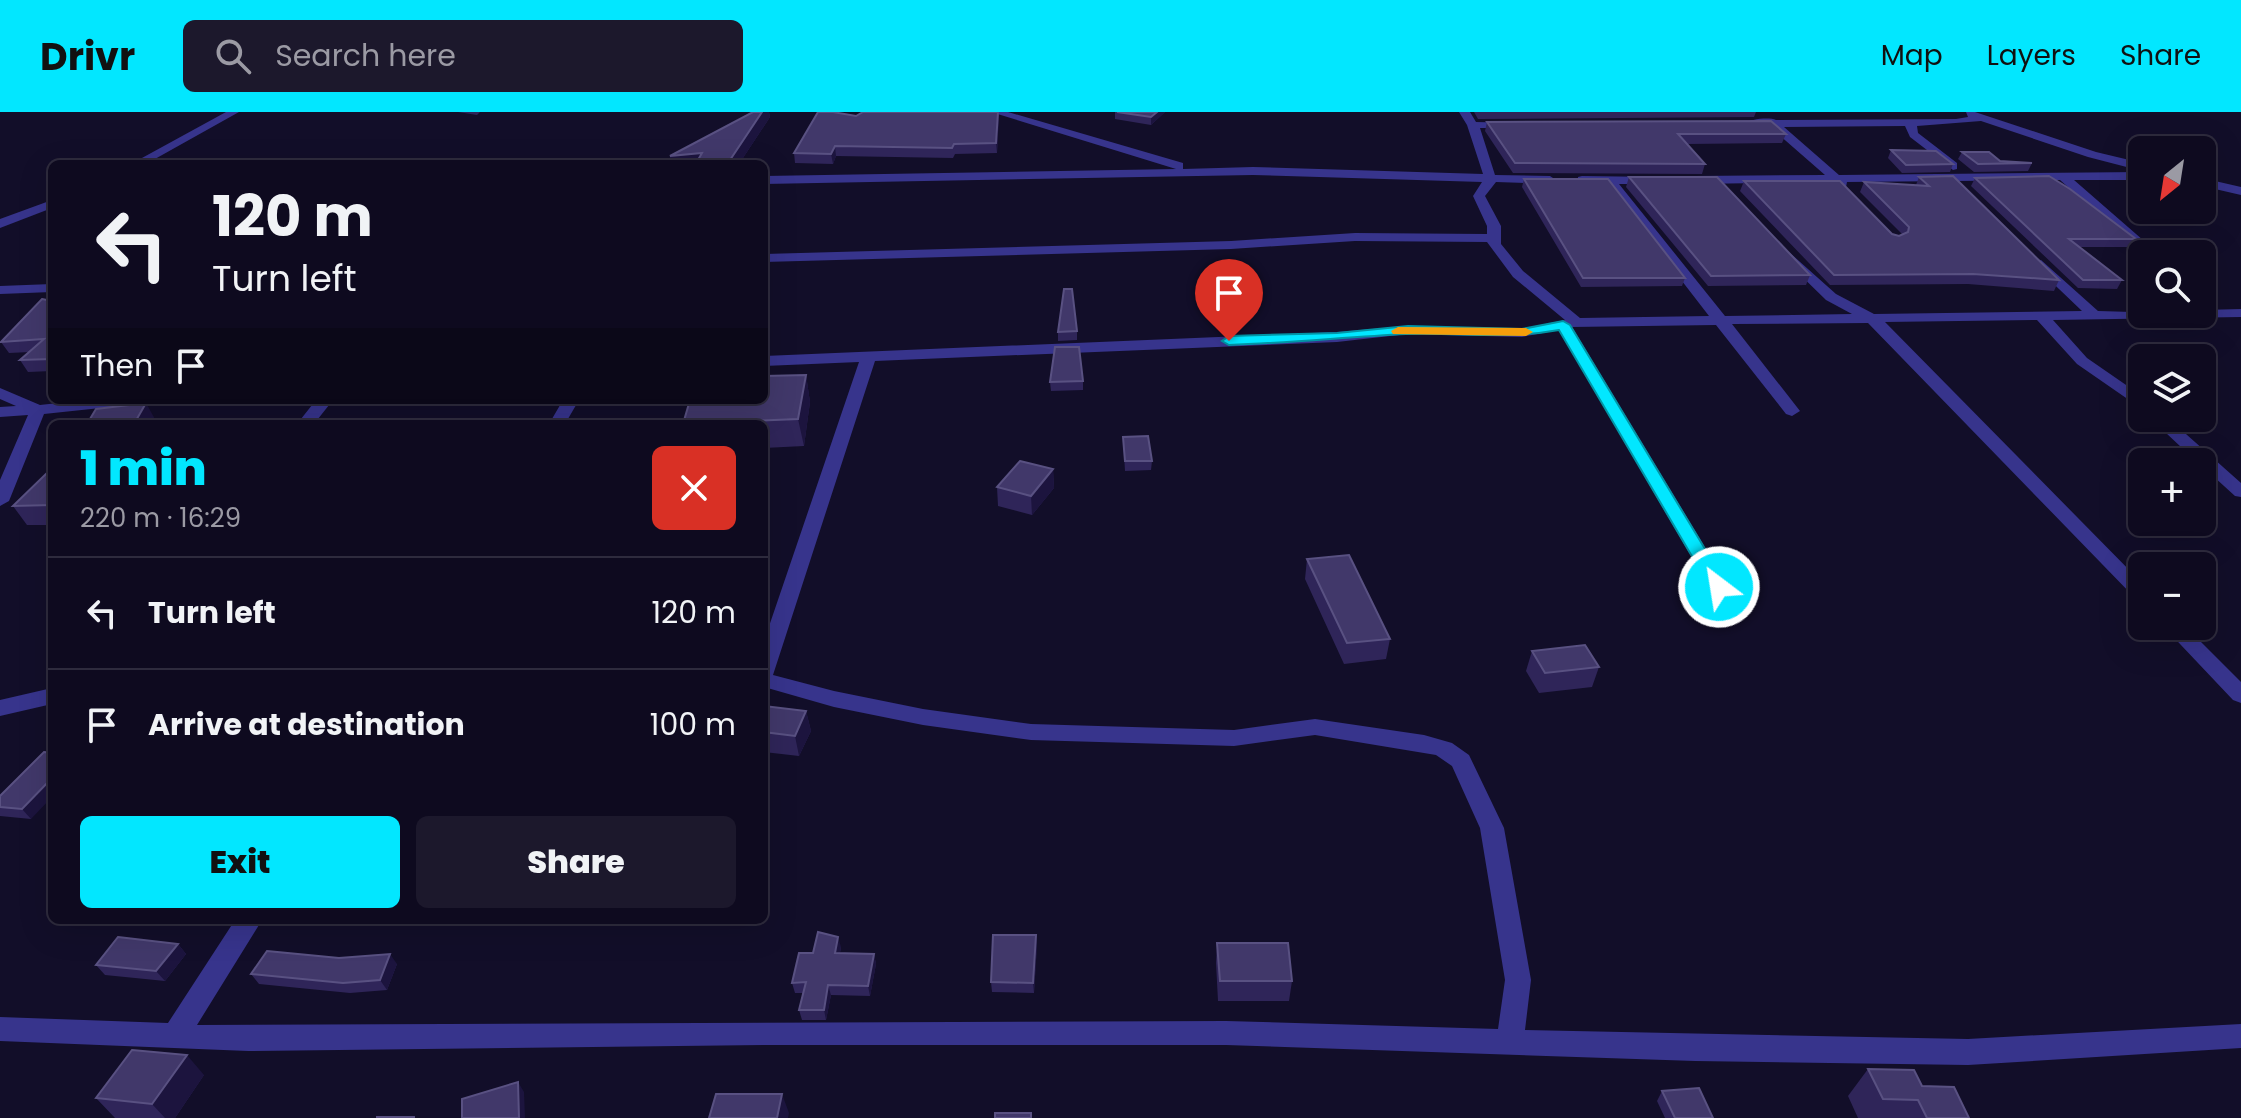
<!DOCTYPE html>
<meta charset="utf-8">
<style>
:root{--surface:#0e0a1f;--page:#1c182c;--text:#f1f3f6;--muted:#9b9aa4;--line:#2e2b3d;--accent:#02e7ff}
body{margin:0;font-family:Poppins,sans-serif;background:var(--page);color:var(--text);height:100vh;display:flex;flex-direction:column;font-size:30px;white-space:nowrap}
*{box-sizing:border-box;margin:0}
p{font-size:26px;color:var(--muted)}
.icon{flex:none;width:44px;height:44px;fill:none;stroke:currentColor;stroke-width:2;stroke-linecap:round;stroke-linejoin:round}
.map{position:relative;flex:1;overflow:hidden}
.drawer{position:absolute;left:48px;top:308px;width:720px;height:504px;display:flex;flex-direction:column;background:var(--surface);border-radius:12px;box-shadow:0 8px 32px #0002,0 0 0 2px var(--line)}
.drawer>*{flex:none}
.top-card{position:absolute;left:48px;top:48px;width:720px;height:244px;border-radius:12px;box-shadow:0 8px 32px #0002,0 0 0 2px var(--line);background:#0e0a1f;color:var(--text);overflow:hidden}
.needle{width:52px;rotate:210deg}
.tools{position:absolute;left:2128px;top:24px;display:grid;gap:16px}
.tools a{display:grid;place-items:center;width:88px;height:88px;border-radius:12px;background:var(--surface);box-shadow:0 8px 32px #0002,0 0 0 2px var(--line);font-size:40px}
.pin{position:absolute;display:grid;place-items:center;width:68px;height:68px;color:#fff;margin:-82px -34px;border-radius:50% 50% 50% 0;rotate:-45deg;box-shadow:0 0 8px #0007}
.pin .icon{rotate:45deg}
.me{position:absolute;width:88px;margin:-44px;rotate:329deg;stroke-linejoin:round;filter:drop-shadow(0 0 6px #0008)}
.turn{display:flex;align-items:center;gap:28px;height:168px;padding:0 32px;font-size:36px}
.turn .icon{width:104px;height:104px;stroke-width:2.5}
.turn b{display:block;font-size:56px;line-height:68px}
.then{display:flex;align-items:center;height:76px;padding:0 32px;background:#0003;gap:16px;font-size:30px}
.round{display:grid;place-items:center;flex:none;width:84px;height:84px;border-radius:12px;background:var(--page)}
.head{display:flex;align-items:center;justify-content:space-between;height:136px;padding:0 32px}
h1{font-size:48px;font-weight:800;line-height:60px;color:var(--accent)}
.primary-button{display:flex;gap:16px;margin-top:auto;padding:16px 32px}
.primary-button a{flex:1;height:92px;border-radius:12px;background:var(--accent);color:#111;font-size:32px;font-weight:800;line-height:92px;text-align:center}
.primary-button a+a{background:var(--page);color:var(--text)}
ul{padding:0;list-style:none}
li{display:flex;align-items:center;gap:24px;height:112px;padding:0 32px;border-top:2px solid var(--line)}
li div{flex:1}
li b{display:block;font-size:30px}
li em{font-style:normal}
header{display:flex;align-items:center;gap:48px;box-sizing:border-box;height:112px;padding:0 40px;background:var(--accent);color:#111}
header strong{font-size:38px}
nav{display:flex;gap:44px;margin-inline-start:auto;font-size:28px}
.search{width:560px;height:72px;background:var(--page);display:flex;align-items:center;gap:20px;box-sizing:border-box;padding:0 28px;border-radius:12px;color:var(--muted);font-size:30px}
.map>svg:first-child{display:block}
.lines{fill:none;stroke-linecap:round;stroke-linejoin:round}
.minor{fill:#37348c;fill-rule:evenodd}
.wall{fill:#2f2559}
.shaded-wall{fill:#1c143e}
.building{fill:#41386a;stroke:#595182;stroke-width:2}
.route{fill:#02e7ff;stroke:#0196a6;stroke-width:2}
.slow{fill:#f59e0b}
</style>
<header>
<strong>Drivr</strong>
<div class="search"><svg class="icon" aria-label="search" viewBox="0 0 24 24"><circle cx="10" cy="10" r="6"/><path d="M15 15l6 6"/></svg>Search here</div>
<nav><a>Map</a><a>Layers</a><a>Share</a></nav>
</header>
<div class="map">
<svg width="2241" height="1006" viewBox="0 0 2241 1006">
<rect width="100%" height="100%" fill="#120e29"/>
<g class="lines">
<!-- minor -->
<path class="minor" d="M226 0H239L146 52H131Z
M991 0H1008L1183 51V57L1253 55 1483 62 1467 13 1459 0H1470L1476 10 1517 11 1519 13 1513 16H1480L1495 63 1550 64 1556 68 1550 72 1496 70 1485 84 1501 114V132L1523 159 1580 206 1709 204 1607 72 1578 71V65L1582 64 1658 65V71L1654 72H1619L1725 204 1852 202 1826 188 1785 148 1783 145 1790 141 1836 182 1874 202 2082 199 2036 155 2034 152 2041 148 2098 199 2202 202V198L2241 197V205L2053 208 2087 246 2142 284V297L2077 252 2037 208 1885 210 2142 471V488L2135 486 1868 211 1732 212 1800 299 1792 304 1786 302 1716 213 1572 215 1729 475 1719 481 1709 475 1559 218 1522 225 1408 222 1337 230 875 249 773 563 834 579 923 597 1031 612 1234 618 1315 607 1424 623 1452 631 1469 643 1504 716 1531 868 1525 918 1968 927 2241 912V936L1968 953 1695 949 1226 933H766L248 939 0 929V905L168 911 235 808H262L197 913 1226 909 1498 917 1505 868 1480 716 1452 654 1436 643 1315 623 1234 634 1031 628 923 613 834 595 764 575V529L859 250 764 254V244L1337 220 1408 214 1522 217 1565 208 1513 165 1487 130 1355 129 1231 137 764 150V142L1231 129 1355 121 1487 122V114L1473 84 1482 70 1253 63 764 72V64L1176 57Z
M1966 0H1975L2096 40 2142 51V59L2088 45 1981 9 1917 14 1918 21 1957 51V57L1953 58 1910 25 1905 14 1784 15 1839 63 2142 60V68H2074L2159 142H2144L2060 68 1847 70 1846 75 1842 76 1833 70 1694 72 1688 68 1694 64 1825 63 1770 15 1745 14 1743 12C1750 7 1769 5 1776 8L1956 7 1968 5Z
M2202 66 2241 75V83L2202 74Z
M52 88V96L0 116V107Z
M52 172V180L0 182V174Z
M0 276 40 293 85 288H137L129 293 44 302 9 389 0 394V368L28 303 0 305V295L16 294 0 287Z
M316 288H333L314 312H297Z
M563 288H579L565 312H549Z
M2150 306H2168L2241 371V385L2235 384 2202 354V350H2197Z
M2163 514H2185L2241 570V591L2233 588Z
M52 576V592L0 604V588Z"/>
</g>
<!-- wall -->
<path class="wall" d="M458 0H480L477 3Z
M753 0H769L770 5 739 52H672L670 44Z
M999 0 997 41 955 42 953 46 836 44 833 52 795 51 794 41 856 4Z
M1115 0H1165L1151 13 1115 7Z
M1474 0H1756L1754 5 1478 7Z
M1487 10 1786 22 1782 31 1687 32 1705 52 1702 62 1513 61 1485 19Z
M1891 38 1953 52 1950 60 1902 61 1888 46Z
M1962 40 2000 49 2032 51 2028 59 1974 60 1958 47Z
M1629 65 1810 163 1806 173 1708 174 1626 75Z
M1919 65 2059 168 2054 179 1968 172 1830 173 1740 79 1744 69 1899 124 1902 122 1860 80 1864 70 1916 73Z
M1975 66 2136 127 2132 135H2080L2122 168 2117 177 2078 176 1971 74Z
M1524 67 1685 166 1682 174 1581 175 1522 75Z
M52 189V259L28 260 20 248 30 240 9 241 1 230Z
M1077 219V228L1058 229V220Z
M806 263 810 290 804 334 764 336V312H683Z
M1083 269V278L1051 279 1050 270Z
M1123 325 1152 349 1151 358 1125 359Z
M52 356V413H27L13 394Z
M1053 357 1054 376 1032 403 998 394 997 375Z
M1307 447 1390 527 1386 547 1344 552 1305 467Z
M1532 539 1599 555 1592 575 1539 581 1526 559Z
M764 594 806 599 811 619 799 644 764 640Z
M44 640 31 707 0 704V684Z
M1036 823 1037 833 1034 881 992 880 991 870Z
M1217 831 1292 869 1289 889H1218L1216 851Z
M178 832 186 842 165 869 105 863 96 853Z
M841 835 840 841 874 842 876 852 870 884 831 883 826 908H802L799 898 803 881H795L792 871 813 841Z
M397 852 387 878 350 881 259 872 251 862Z
M1868 957 1922 974 1969 1006H1858L1848 984Z
M204 963 175 1006H115L96 986Z
M1662 979 1713 1006H1665L1657 989Z"/>
<!-- shaded-wall -->
<path class="shaded-wall" d="M762 0H769L770 5 739 52H731L730 48Z
M999 0V6L997 41 996 31Z
M1157 0H1165L1151 13V5Z
M835 34 836 44 833 52 831 42Z
M702 41 698 48 699 52H672L670 44Z
M806 263 810 290 804 334 798 307Z
M146 291 156 309 155 312H134Z
M1053 357 1054 376 1032 403 1031 384Z
M806 599 811 619 799 644 795 624Z
M52 666V685L31 707 22 697Z
M1036 823 1037 833 1034 881 1033 871Z
M838 825 841 835 838 851 835 841Z
M178 832 186 842 165 869 156 859Z
M390 842 397 852 387 878 380 868Z
M874 842 876 852 870 884 868 874Z
M828 873 831 883 826 908 824 898Z
M187 943 204 963 175 1006H165L152 992Z
M518 970 524 980 525 1006H519Z
M782 982 789 1001 788 1006H777Z"/>
<!-- building -->
<path class="building" d="M753 0H762L730 48H698L702 41 670 44Z
M818 0H833L856 4 863 0H998L996 31 954 32 952 36 835 34 831 42 794 41Z
M1117 0H1157L1151 5Z
M1771 9 1786 22H1678L1705 52 1515 51 1487 10Z
M1891 38 1936 39 1953 52 1906 53Z
M1962 40H1989L2000 49 2032 51 1978 52Z
M1953 64 2059 168 1973 162 1834 163 1744 69H1840L1892 122 1899 124 1908 120 1909 115 1864 70 1929 74 1919 65Z
M2049 64 2070 77 2136 127H2069L2122 168H2083L1975 66Z
M1629 65H1717L1810 163 1711 164Z
M1524 67H1608L1685 166H1583Z
M1064 177H1072L1077 219 1058 220Z
M42 187 52 189V247L20 248 44 227 1 230Z
M1055 235H1079L1083 269 1050 270Z
M806 263 798 307 683 312 690 288H764V264Z
M146 291 134 312H87L96 297Z
M1148 324 1152 349H1125L1123 325Z
M1020 349 1053 357 1031 384 997 375Z
M52 356V393L13 394Z
M1349 443 1390 527 1347 531 1307 447Z
M1585 533 1599 555 1545 561 1532 539Z
M764 594 806 599 795 624 764 620Z
M44 640 52 641V666L22 697 0 695V684Z
M818 820 838 825 835 841 874 842 868 874 828 873 824 898H799L806 870 792 871 799 841H813Z
M993 823H1036L1033 871 991 870Z
M118 825 178 832 156 859 96 853Z
M1217 831H1288L1292 869H1220Z
M267 839 339 846 390 842 380 868 343 871 251 862Z
M132 938 187 943 152 992 96 986Z
M1868 957 1914 958 1922 974 1954 975 1969 1006H1927L1918 988 1883 987Z
M518 970 519 1006H462V987Z
M1699 976 1713 1006H1675L1662 979Z
M716 982H782L777 1006H709Z
M995 1001H1031V1006H995Z
M377 1005H415L377 1006Z"/>
<!-- route -->
<path class="route" d="M1563 209 1570 213 1728 475 1725 479H1713L1710 475 1559 218C1504 228 1460 220 1406 222 1347 225 1288 231 1229 233L1222 229 1229 224 1337 221 1408 214 1522 217Z"/>
<!-- slow -->
<path class="slow" d="M1398 215 1526 216 1533 220 1526 224 1393 222 1391 219Z"/>
</svg>
<div class="tools">
<a><svg class="needle" viewBox="-14 -14 28 28"><path d="M0-13l5 13h-10z" fill="#e53935"/><path d="M0 13l5-13h-10z" fill="#9b9aa4"/></svg></a>
<a><svg class="icon" aria-label="search" viewBox="0 0 24 24"><circle cx="10" cy="10" r="6"/><path d="M15 15l6 6"/></svg></a>
<a><svg class="icon" aria-label="layers" viewBox="0 0 24 24"><path d="M12 4l9 5-9 5-9-5zM3 14l9 5 9-5"/></svg></a>
<a>+</a>
<a>−</a>
</div>
<div class="pin" style="left:1229px;top:229px;background:#d93025"><svg class="icon" aria-label="arrive" viewBox="0 0 24 24"><path d="M6 21V4h12l-3 4 3 4H6"/></svg></div>
<svg class="me" style="left:1719px;top:475px" viewBox="-20 -20 40 40"><circle r="17" fill="#02e7ff" stroke="#fff" stroke-width="3"/><path d="M0-11L8 9 0 5-8 9z" fill="#fff"/></svg>
<div class="top-card">
<div class="turn"><svg class="icon" aria-label="left" viewBox="0 0 24 24"><path d="M17 20v-9H6M10 6l-5 5 5 5"/></svg><div><b>120 m</b>Turn left</div></div>
<div class="then">Then<svg class="icon" aria-label="arrive" viewBox="0 0 24 24"><path d="M6 21V4h12l-3 4 3 4H6"/></svg></div>
</div>
<section class="drawer">
<div class="head"><div><h1>1 min</h1><p>220 m · 16:29</p></div><a class="round" style="background:#d93025;color:#fff"><svg class="icon" aria-label="close" viewBox="0 0 24 24"><path d="M6 6l12 12M18 6L6 18"/></svg></a></div>
<ul>
<li><svg class="icon" aria-label="left" viewBox="0 0 24 24"><path d="M17 20v-9H6M10 6l-5 5 5 5"/></svg><div><b>Turn left</b></div><em>120 m</em></li>
<li><svg class="icon" aria-label="arrive" viewBox="0 0 24 24"><path d="M6 21V4h12l-3 4 3 4H6"/></svg><div><b>Arrive at destination</b></div><em>100 m</em></li>
</ul>
<div class="primary-button"><a>Exit</a><a>Share</a></div>
</section>
</div>
